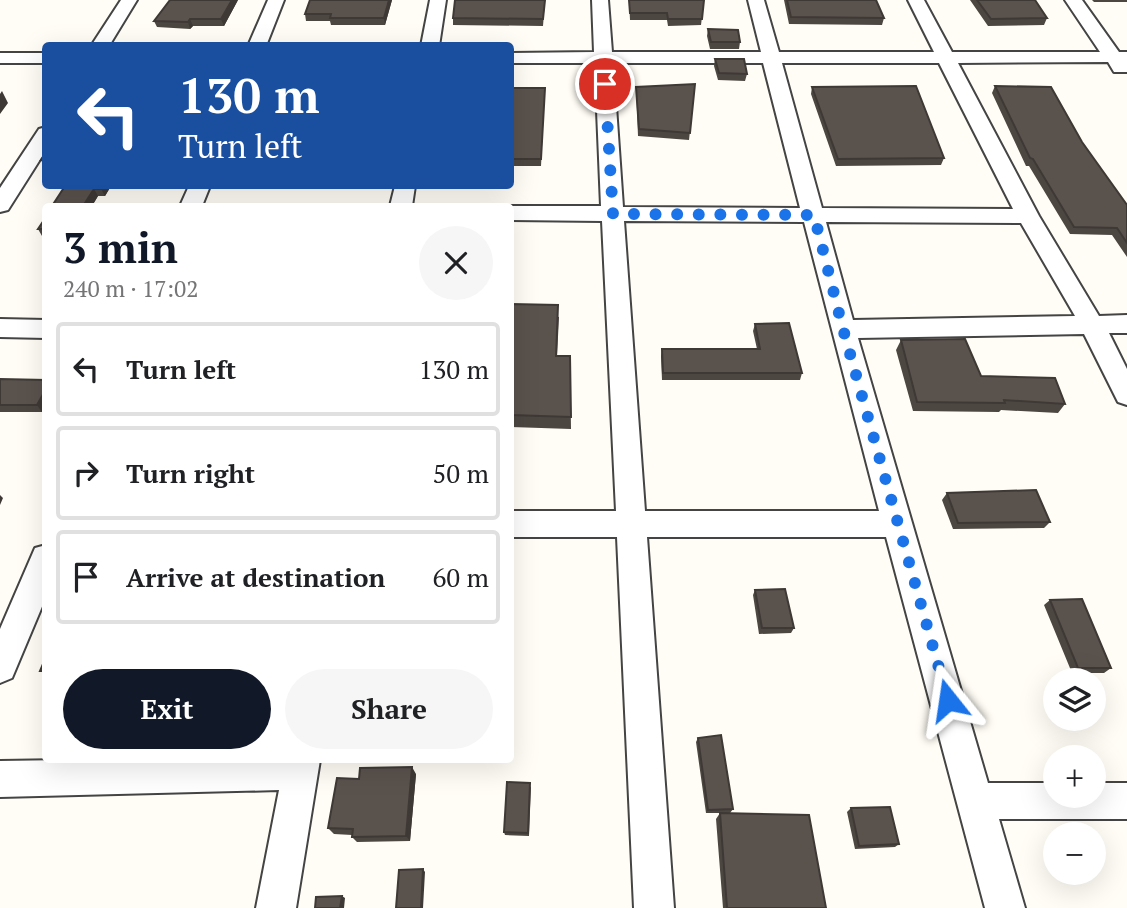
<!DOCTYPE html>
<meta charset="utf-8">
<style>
:root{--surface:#fff;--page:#f6f6f6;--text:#202124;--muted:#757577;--line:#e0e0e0;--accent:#111827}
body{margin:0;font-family:"PT Serif",serif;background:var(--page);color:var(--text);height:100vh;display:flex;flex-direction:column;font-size:26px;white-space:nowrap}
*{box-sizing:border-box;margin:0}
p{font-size:23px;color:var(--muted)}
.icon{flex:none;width:38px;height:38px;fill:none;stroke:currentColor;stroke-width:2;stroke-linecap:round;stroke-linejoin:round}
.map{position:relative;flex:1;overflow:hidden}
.details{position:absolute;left:42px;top:203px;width:472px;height:560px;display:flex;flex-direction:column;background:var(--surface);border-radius:7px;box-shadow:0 7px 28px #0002}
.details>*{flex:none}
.hud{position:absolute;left:42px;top:42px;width:472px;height:147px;border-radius:7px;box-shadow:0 7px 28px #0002;background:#1a4fa0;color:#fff;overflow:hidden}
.tools{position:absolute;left:1043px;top:668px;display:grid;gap:14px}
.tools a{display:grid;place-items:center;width:63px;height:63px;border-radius:50%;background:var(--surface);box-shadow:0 7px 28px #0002;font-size:35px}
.pin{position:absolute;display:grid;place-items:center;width:60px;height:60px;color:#fff;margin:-30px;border:4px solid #fff;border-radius:50%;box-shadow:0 2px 7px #0007}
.me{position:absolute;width:77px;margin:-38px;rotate:345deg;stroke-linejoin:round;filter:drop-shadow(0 0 5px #0008)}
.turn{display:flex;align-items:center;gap:24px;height:147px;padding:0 21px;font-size:32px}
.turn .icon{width:91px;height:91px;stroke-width:2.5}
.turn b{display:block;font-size:49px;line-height:60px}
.round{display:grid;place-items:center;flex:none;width:74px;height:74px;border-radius:37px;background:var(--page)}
.head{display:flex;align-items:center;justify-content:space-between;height:119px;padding:0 21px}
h1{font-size:42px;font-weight:800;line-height:52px;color:var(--accent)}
.button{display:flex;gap:14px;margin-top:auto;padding:14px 21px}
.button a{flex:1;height:80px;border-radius:42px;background:var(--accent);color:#fff;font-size:28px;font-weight:800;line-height:80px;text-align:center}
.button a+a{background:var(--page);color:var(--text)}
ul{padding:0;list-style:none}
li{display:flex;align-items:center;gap:21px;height:94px;margin:0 14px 10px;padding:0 7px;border:4px solid var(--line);border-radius:7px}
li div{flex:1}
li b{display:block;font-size:26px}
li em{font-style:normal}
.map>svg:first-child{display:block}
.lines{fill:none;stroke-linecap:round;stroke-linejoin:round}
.minor-casing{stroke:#444;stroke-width:4}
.minor{fill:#fff;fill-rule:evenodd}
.wall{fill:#4d4742}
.shaded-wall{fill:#3f3936}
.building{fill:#5a524d;stroke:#3f3936;stroke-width:2}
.route{stroke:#1a73e8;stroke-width:12;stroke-dasharray:0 21.6}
</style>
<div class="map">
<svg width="1127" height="908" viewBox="0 0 1127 908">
<rect width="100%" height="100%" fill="#fffdf5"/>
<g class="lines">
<defs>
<path id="minor" d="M121 0H137L109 46H91Z
M268 0H284L266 46H248Z
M430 0H446L439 46H421Z
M592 0H608L612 52H761L748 0H764L779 52H934L908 0H924L952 52H1100L1065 0H1082L1119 52H1127V72H1114L1108 62 958 63 1039 216 1099 316 1127 315V333H1109L1127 369V405L1118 402 1084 334 858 338 988 783H1055V796H1094V783H1127V819H999L1025 908H985L886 537H647L674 908H634L617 537H511V511H616L602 221 511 220 509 206H601L595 63H511V53L594 52ZM613 63H763L800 208 623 207ZM782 63H939L1013 209 822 208ZM624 221 804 222 879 511H645ZM826 222 1021 223 1075 316 853 320Z
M0 53H46V63H0Z
M46 127V150L8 210 0 212V188L39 129Z
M189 186H210L202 206H180Z
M395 186H415L412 206H390Z
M0 319 46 320V338L0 337Z
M46 545V597L12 678 0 683V629L35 548Z
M65 760H320L296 908H256L279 790 0 797V761Z"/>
</defs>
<!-- minor casing -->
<use href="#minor" class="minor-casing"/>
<!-- minor -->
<use href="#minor" class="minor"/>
</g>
<!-- wall -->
<path class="wall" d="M238 0 224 26H193L190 29 157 27 154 21Z
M310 0H392L385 25H331L330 21H306L305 14Z
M455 0H545L543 26 453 25V18Z
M629 0H704L701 25 668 26 667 20H630Z
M784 0H876L884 18 882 25 789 24Z
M970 0H1035L1047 18 1044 25 988 26Z
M1092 0H1127V2H1094Z
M708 29 740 42 739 49H710L707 36Z
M715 59 747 74 745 81 718 80 714 66Z
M695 84 689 140 638 136 636 87Z
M995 86 1082 142 1127 205V257L1112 235 1070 234 1029 166H1026L992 93Z
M812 87 944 158 941 165 836 166 811 94Z
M511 88H545L541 166H511Z
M46 153V168H45L41 160Z
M65 186H111L105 196H98L92 206H52Z
M46 217V236H42L38 229Z
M511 304 559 317 557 356H570L571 429 511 427Z
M755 324 802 373 800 380H662L661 356 662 349H757L753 331Z
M901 340 981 376 1065 404 1058 413 1001 410 999 412 913 411 896 350Z
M0 379 46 380V405L42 412H0Z
M947 493 1050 522 1044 528 953 529 942 500Z
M755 590 794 628 791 633 759 634 753 595Z
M1050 600 1111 668 1104 673H1072L1044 605Z
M698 738 733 809 730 813H706L696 742Z
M416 774 410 841 357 842 352 837V835L334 834 328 828 359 779Z
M531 786 529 836 505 835 504 832Z
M851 808 899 844 895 847 855 849 847 812Z
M720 813 826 908H723L716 819Z"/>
<!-- shaded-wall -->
<path class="shaded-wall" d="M232 0H238L224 26 221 19Z
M389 0H392L385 25 384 18Z
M190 19 193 26 190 29 188 22Z
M2 91 8 103 0 114V94Z
M103 186H111L105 196 101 189Z
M94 189 98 196 92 206H83Z
M46 389V405L42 412 37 405Z
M0 495 3 498 0 505Z
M412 767 416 774 410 841 406 836Z
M423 869 425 872 423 908H421Z
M342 896 345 898 344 908H340Z"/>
<!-- building -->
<path class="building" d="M170 0H232L221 19H190L188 22 154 21Z
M310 0H389L384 18H330L331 14H305Z
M455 0H545L543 19 453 18Z
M629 0H704L702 19H668L667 13H630Z
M787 0H876L884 18 791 17Z
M977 0H1035L1047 18 991 19Z
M708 29 738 30 740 42H711Z
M715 59H744L747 74 719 73Z
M695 84 690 133 639 129 636 87Z
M916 86 944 158 838 159 812 87Z
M995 86 1051 87 1082 142 1127 205V243L1117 228 1074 227 1033 159 1030 158Z
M511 88H545L541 159H511Z
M46 153V160H41Z
M65 186H103L101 189H94L83 206H52Z
M46 217V229H38Z
M511 304 558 305 556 356H570L571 417 511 415Z
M789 323 802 373H663L662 349H760L755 324Z
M965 339 981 376 1055 378 1065 404 1004 400 1005 403 917 402 901 340Z
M0 379 46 380V389L37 405H0Z
M1036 490 1050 522 958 523 947 493Z
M785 589 794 628H762L755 590Z
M1082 599 1111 668H1078L1050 600Z
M46 657V671H40Z
M721 735 733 809 708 810 698 738Z
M412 767 406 836 352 837 353 829 328 828 337 778 359 779 360 768Z
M507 782 530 783 528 833 504 832Z
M890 807 899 844 859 846 851 808Z
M720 813 809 815 826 908H727Z
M423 869 421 908H396L399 870Z
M342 896 340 908H315L316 897Z"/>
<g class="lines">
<!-- route -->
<path class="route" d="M605 84 613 214 814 215 843 329 948 700"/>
</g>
</svg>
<div class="tools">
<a><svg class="icon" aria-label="layers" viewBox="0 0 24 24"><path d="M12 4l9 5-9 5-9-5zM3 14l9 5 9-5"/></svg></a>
<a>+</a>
<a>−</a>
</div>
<div class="pin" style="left:605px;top:84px;background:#d93025"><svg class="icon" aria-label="arrive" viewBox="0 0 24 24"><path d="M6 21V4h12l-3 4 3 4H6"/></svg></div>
<svg class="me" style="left:948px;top:700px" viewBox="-20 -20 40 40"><path d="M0-17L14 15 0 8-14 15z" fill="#1a73e8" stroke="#fff" stroke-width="4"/></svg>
<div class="hud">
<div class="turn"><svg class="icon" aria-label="left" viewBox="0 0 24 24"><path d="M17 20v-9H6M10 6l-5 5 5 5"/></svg><div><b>130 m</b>Turn left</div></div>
</div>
<section class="details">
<div class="head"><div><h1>3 min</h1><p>240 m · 17:02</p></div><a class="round"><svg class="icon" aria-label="close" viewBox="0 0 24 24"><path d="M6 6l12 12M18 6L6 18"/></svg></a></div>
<ul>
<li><svg class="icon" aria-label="left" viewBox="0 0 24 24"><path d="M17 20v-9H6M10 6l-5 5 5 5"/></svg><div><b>Turn left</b></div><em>130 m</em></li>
<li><svg class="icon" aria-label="right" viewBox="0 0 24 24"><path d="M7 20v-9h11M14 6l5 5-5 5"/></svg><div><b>Turn right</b></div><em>50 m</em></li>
<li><svg class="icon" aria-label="arrive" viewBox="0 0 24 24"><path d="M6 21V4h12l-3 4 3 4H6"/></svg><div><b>Arrive at destination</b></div><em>60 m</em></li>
</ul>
<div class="button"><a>Exit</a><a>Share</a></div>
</section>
</div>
